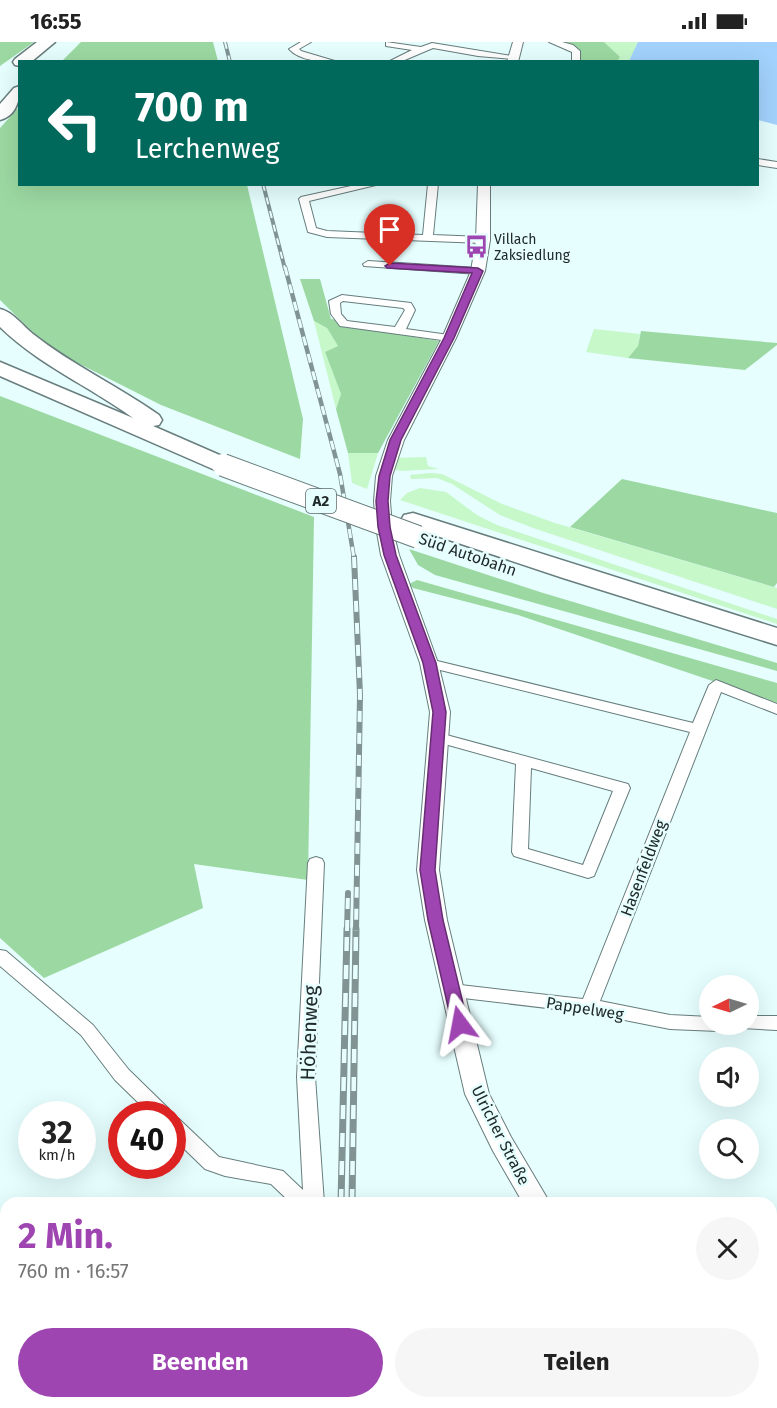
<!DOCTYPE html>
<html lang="de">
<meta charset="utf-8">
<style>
:root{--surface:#fff;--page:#f6f6f6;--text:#222;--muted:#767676;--accent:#9e45b1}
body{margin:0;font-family:"Fira Sans",sans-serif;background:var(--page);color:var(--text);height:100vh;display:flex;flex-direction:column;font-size:22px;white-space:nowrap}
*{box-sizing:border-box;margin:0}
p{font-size:20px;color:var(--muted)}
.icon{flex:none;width:33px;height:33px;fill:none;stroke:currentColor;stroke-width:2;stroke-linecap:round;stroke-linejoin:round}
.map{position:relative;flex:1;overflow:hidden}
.panel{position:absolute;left:0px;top:1155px;width:777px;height:212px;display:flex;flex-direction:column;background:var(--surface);border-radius:18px 18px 0 0;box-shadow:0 6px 24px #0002}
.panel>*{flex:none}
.guide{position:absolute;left:18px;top:18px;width:741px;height:126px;border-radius:0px;box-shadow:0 6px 24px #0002;background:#00695c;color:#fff;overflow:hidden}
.needle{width:39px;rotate:265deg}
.buttons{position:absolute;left:699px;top:933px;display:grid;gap:12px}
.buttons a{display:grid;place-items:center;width:60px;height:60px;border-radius:50%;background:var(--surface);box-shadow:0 6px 24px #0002;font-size:30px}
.speed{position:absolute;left:18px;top:1059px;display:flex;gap:12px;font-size:30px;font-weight:700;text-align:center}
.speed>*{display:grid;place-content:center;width:78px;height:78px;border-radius:50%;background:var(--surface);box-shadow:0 6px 24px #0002;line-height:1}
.speed small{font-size:15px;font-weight:400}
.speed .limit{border:9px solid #d22;background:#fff;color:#111}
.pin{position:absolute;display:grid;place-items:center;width:51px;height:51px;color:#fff;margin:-62px -26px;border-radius:50% 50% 50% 0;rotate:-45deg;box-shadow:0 0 6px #0007}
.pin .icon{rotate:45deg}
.me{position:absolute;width:66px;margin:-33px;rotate:347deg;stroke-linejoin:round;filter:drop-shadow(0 0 4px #0008)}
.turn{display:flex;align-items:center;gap:21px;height:126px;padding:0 18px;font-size:27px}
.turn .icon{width:78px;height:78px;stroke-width:2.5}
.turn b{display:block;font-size:42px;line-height:51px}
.round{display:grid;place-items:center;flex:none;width:63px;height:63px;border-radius:32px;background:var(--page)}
.head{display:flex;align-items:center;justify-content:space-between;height:102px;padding:0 18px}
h1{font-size:36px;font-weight:700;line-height:45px;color:var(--accent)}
.primary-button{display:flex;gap:12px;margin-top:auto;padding:12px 18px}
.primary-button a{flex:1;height:69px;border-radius:36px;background:var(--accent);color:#fff;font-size:24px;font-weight:700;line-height:69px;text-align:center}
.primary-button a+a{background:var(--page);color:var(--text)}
.status{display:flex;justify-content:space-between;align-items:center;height:42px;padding:0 30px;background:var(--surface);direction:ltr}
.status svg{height:16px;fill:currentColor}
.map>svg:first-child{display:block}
.green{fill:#c6f8ca}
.forest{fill:#9cd9a2}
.water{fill:#a2d2fd}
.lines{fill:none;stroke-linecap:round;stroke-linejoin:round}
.minor-casing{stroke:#687d7d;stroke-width:2}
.tertiary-casing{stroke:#687d7d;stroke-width:2}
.motorway-casing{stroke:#687d7d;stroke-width:3}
.minor{fill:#fff;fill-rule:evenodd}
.tertiary{fill:#fff;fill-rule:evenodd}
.motorway{fill:#fff;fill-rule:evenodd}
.rail-far3-casing{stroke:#829393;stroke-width:4}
.rail-far2-casing{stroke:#829393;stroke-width:4.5}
.rail-far1-casing{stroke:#829393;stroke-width:6}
.rail-casing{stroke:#829393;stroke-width:7}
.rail-far3{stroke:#e6fefe;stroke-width:2;stroke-dasharray:7;stroke-linecap:butt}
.rail-far2{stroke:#e6fefe;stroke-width:3;stroke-dasharray:9;stroke-linecap:butt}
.rail-far1{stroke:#e6fefe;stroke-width:4;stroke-dasharray:11;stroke-linecap:butt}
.rail{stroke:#e6fefe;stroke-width:4.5;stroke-dasharray:14;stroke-linecap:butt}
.motorway-bridge-casing{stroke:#687d7d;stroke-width:24;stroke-linecap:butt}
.motorway-bridge{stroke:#fff;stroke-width:22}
.route{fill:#9e45b1;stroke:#672d73;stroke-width:1.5}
.labels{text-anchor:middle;stroke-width:5;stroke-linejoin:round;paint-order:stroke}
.far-poi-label{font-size:14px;fill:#212a2a;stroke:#e6fefe;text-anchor:start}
.shield{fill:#e6fefe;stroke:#5c6a6a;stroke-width:1.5}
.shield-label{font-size:15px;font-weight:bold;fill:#212a2a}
.street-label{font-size:16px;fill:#212a2a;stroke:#e6fefe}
.near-street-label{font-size:20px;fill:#212a2a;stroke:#e6fefe}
</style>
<div class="status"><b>16:55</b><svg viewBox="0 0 49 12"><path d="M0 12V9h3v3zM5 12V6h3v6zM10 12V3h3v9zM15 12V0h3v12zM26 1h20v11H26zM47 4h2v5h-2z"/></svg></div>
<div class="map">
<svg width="777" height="1366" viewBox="0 0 777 1366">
<rect width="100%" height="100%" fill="#e6fefe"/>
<!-- green -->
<path class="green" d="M604 0H638L629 20 617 19 619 15Z
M314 279 327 286 338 304 325 310 341 352 336 367Z
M594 287 640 292 638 304 628 316 586 310Z
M348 411H378L367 447 352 441Z
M426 415 428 424 439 427 401 429 395 428 393 423 395 416Z
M430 431 442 432 502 462 555 481 777 546V567L533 486 500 473 452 442 437 436 411 437 410 433Z
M420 446 446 450 477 473 497 483 777 577V582L400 458 407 451Z"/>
<!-- forest -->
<path class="forest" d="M0 0H34L0 24Z
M81 0H213L218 19H62Z
M559 0H604L620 15 617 19H579L580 12Z
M19 65 20 142 247 143 303 377 300 417 161 363 50 307 0 258V86Z
M300 237H320L331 277 396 287 397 292 439 299 378 411H348L336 367 341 352 325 310 338 304 327 286 314 279Z
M641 289 777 301V303L745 328 628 316 638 304Z
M0 354 314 475 308 838 194 822 203 866 44 936 0 896Z
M622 437 777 471V541L774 545 570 485Z
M409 507 540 550 777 621V629L435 533 418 523Z
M417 538 777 641V661L518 573 413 546 409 542Z"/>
<!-- water -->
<path class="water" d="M638 0H777V83L758 78V20L629 19Z"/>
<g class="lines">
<defs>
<path id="minor" d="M301 0H311L299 7 301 9 338 20C322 20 300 19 289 7Z
M386 0 421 5 432 1 517 15 513 17 478 14 433 6 400 20H388L412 8 386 4Z
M549 0H562L573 3 580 9V20H572V10Z
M758 117 777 120V126L758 123Z
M360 142H380L309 159 316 186 327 189 423 193 428 142H438L433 193 483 195 488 198 483 201 327 195 308 190 299 157 301 155Z
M368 219 478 226 483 229 478 232 364 224 363 222Z
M342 253 411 261 415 268 406 287 449 293 455 296 449 299 340 284 331 272 329 259ZM343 259 403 266 405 268 395 285 347 279 341 272 340 261Z
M429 617 693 681 709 643 716 638 777 662V672L721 650 600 959 670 973 710 975V982H727L724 987 718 989 670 987 589 971 446 954 443 949 446 944 452 942 583 957 690 690 424 624 422 621Z
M439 691 628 742 630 746 594 834 588 836 514 814 512 810 516 722 434 699 431 696 434 693ZM531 726 613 749 583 823 528 807Z
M316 815 322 817 324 821 315 1035 324 1161H291L271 1142 225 1134 205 1127 172 1095V1075L179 1077 219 1115 283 1129 303 1148 297 1035 308 821 310 817Z
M0 908 6 909 93 983 129 1028 169 1067 171 1072H150L115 1038 81 993 0 924Z
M748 974H777V988L742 986 740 982H748Z
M227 1360H249L247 1366H225Z
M299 1360H321V1366H299Z
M409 1360H431L433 1366H411Z"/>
<path id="tertiary" d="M513 0H523L518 20H507Z
M478 142H490V198L485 229 456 296 404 398 392 434 390 459 392 485 399 513 438 621 450 670 439 828 447 878 489 1052 511 1095 550 1161H523L493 1109 465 1052 425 878 417 828 430 670 420 621 381 513 376 485 374 459 376 434 388 398 442 296 471 229 476 198Z
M630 1360H659L661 1366H632Z"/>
<path id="motorway" d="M37 0H55L31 20H20V24L15 23 13 20 15 17Z
M20 44C20 58 16 74 0 78V62L14 46Z
M0 267C13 270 23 284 33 292 72 323 118 344 159 373L162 378 159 383 153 384 231 418 235 423 231 428 223 430 215 428 0 334V320L133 376C89 344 39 323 0 285Z
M413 471 777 586V603L563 536 404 483 401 478 404 473Z"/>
</defs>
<!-- minor casing -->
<use href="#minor" class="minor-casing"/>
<!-- tertiary casing -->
<use href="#tertiary" class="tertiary-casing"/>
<!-- motorway casing -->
<use href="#motorway" class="motorway-casing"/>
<!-- minor -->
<use href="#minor" class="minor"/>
<!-- tertiary -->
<use href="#tertiary" class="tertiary"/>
<!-- motorway -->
<use href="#motorway" class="motorway"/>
<defs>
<path id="rail-far3" d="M225 0 230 20
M263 142 285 227"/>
<path id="rail-far2" d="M285 225 340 432 354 516"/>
<path id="rail-far1" d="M354 515 360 653 356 889
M347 889 348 851"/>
<path id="rail" d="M341 1161 347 887
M352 1161 356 887
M334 1360V1366
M346 1360V1366"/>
</defs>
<!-- rail-far3 casing -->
<use href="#rail-far3" class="rail-far3-casing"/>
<!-- rail-far2 casing -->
<use href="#rail-far2" class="rail-far2-casing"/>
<!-- rail-far1 casing -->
<use href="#rail-far1" class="rail-far1-casing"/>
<!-- rail casing -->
<use href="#rail" class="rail-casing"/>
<!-- rail-far3 -->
<use href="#rail-far3" class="rail-far3"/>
<!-- rail-far2 -->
<use href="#rail-far2" class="rail-far2"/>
<!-- rail-far1 -->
<use href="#rail-far1" class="rail-far1"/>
<!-- rail -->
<use href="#rail" class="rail"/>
<defs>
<path id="motorway-bridge" d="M223 423 418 495"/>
</defs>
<!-- motorway-bridge casing -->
<use href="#motorway-bridge" class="motorway-bridge-casing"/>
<!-- motorway-bridge -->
<use href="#motorway-bridge" class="motorway-bridge"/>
</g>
<!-- route -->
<path class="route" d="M390 221 478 226 483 229 454 296 401 398 390 434 388 459 390 485 396 513 436 621 446 670 435 828 443 878 468 982 466 986 460 988 454 986 452 982 428 878 420 828 433 670 423 621 384 513 378 485 376 459 379 434 390 398 444 296 472 231 387 226 385 224Z"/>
<!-- icons -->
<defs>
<symbol id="bus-bare" viewBox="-9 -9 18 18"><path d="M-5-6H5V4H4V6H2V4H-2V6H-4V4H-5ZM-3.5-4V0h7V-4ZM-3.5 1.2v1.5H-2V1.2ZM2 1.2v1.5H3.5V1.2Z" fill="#9e45b1" stroke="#e6fefe" stroke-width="2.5" paint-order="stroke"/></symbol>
</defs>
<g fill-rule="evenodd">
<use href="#bus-bare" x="460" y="188" width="33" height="33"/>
</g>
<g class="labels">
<!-- far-poi labels -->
<g class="far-poi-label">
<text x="494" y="202">Villach<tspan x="494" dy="16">Zaksiedlung</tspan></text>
</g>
<!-- shield labels -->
<rect class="shield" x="306" y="447" width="30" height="24" rx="4.5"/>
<g class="shield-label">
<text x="321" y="464">A2</text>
</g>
<!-- street labels -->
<g class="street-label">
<text transform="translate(468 512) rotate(19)" y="6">Süd Autobahn</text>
<text transform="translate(643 826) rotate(-69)" y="6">Hasenfeldweg</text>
<text transform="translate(585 966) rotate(9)" y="6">Pappelweg</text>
<text transform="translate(501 1093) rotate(63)" y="6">Ulricher Straße</text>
</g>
<!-- near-street labels -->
<g class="near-street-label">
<text transform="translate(309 991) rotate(-88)" y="7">Höhenweg</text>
</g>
</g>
</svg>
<div class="buttons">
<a><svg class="needle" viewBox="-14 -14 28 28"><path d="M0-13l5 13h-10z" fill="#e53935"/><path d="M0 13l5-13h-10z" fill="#767676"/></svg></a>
<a><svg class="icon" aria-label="sound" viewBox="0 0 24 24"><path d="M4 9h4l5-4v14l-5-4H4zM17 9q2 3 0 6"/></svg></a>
<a><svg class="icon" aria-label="search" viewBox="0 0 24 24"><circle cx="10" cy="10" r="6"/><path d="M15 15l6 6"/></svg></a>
</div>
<div class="speed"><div>32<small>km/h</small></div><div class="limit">40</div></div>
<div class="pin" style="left:390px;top:224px;background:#d93025"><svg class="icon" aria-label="arrive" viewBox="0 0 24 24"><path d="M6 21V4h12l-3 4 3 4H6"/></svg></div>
<svg class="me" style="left:460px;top:982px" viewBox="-20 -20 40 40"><path d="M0-17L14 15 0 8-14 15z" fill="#9e45b1" stroke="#fff" stroke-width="4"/></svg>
<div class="guide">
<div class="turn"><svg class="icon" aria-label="left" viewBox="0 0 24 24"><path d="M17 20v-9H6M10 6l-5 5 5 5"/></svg><div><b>700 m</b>Lerchenweg</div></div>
</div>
<section class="panel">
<div class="head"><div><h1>2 Min.</h1><p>760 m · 16:57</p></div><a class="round"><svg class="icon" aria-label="close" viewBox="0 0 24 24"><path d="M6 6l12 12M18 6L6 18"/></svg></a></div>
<div class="primary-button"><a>Beenden</a><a>Teilen</a></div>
</section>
</div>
